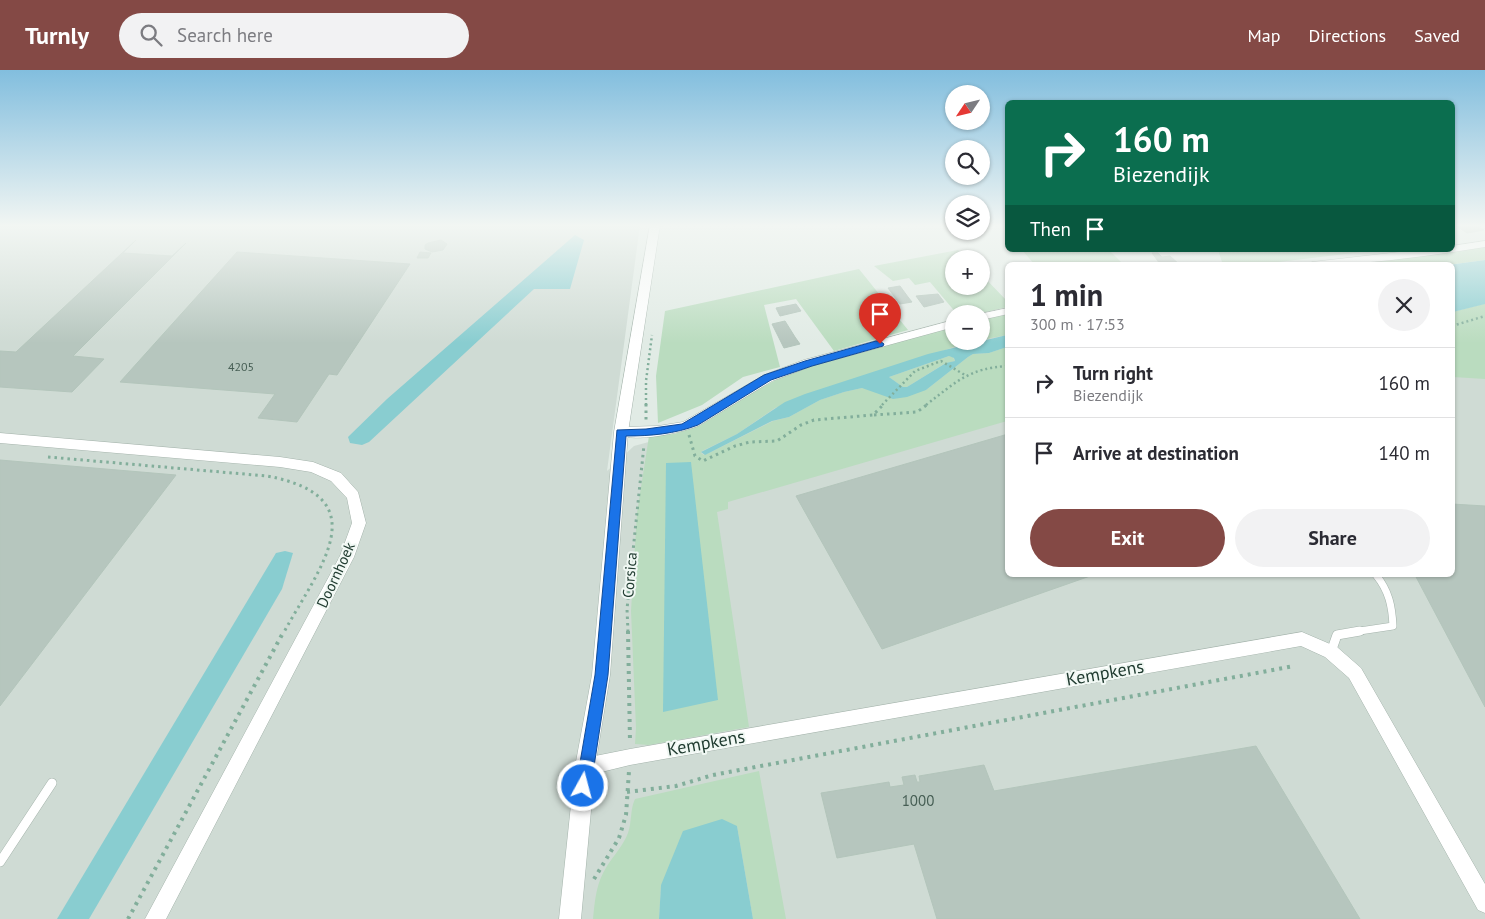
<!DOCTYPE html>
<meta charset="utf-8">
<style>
body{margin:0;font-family:"PT Sans",sans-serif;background:#f2f2f3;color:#2b2b33;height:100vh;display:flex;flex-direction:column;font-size:19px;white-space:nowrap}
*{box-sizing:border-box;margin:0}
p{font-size:16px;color:#7c7c81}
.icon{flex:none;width:28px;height:28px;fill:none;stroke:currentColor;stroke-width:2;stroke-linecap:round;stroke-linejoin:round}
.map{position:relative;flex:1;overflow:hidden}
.details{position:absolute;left:1005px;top:192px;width:450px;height:315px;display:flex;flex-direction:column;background:#fff;border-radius:8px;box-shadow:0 1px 4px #0004}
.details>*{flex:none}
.banner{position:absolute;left:1005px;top:30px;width:450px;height:152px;border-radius:8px;box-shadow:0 1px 4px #0004;background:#0b6e4f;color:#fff;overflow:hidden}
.needle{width:32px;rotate:235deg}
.fabs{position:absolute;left:945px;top:15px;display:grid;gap:10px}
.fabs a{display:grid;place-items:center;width:45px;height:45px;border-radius:50%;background:#fff;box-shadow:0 1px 4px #0004;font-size:25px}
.pin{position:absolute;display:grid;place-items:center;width:42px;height:42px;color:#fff;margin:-51px -21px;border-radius:50% 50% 50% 0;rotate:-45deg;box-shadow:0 0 5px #0007}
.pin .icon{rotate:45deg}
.me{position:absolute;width:55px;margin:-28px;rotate:7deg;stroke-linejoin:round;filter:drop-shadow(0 0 4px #0008)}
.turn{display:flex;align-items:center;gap:18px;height:105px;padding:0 25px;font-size:22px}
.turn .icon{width:65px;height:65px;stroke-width:2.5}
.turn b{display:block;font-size:35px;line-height:42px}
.then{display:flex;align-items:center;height:48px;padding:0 25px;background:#0003;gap:10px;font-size:19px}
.round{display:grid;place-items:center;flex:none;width:52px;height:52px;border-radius:26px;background:#f2f2f3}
.summary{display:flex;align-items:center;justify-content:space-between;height:85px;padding:0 25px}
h1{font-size:30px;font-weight:600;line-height:38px}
.cta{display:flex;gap:10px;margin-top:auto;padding:10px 25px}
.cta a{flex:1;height:58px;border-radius:30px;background:#844945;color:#fff;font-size:20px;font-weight:600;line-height:58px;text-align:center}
.cta a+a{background:#f2f2f3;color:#2b2b33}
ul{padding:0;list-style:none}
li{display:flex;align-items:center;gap:15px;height:70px;padding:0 25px;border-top:1px solid #e1e1e2}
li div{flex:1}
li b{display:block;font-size:19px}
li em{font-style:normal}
header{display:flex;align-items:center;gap:30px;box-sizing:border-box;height:70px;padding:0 25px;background:#844945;color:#fff}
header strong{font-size:24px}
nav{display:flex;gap:28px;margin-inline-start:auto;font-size:18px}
.search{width:350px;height:45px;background:#f2f2f3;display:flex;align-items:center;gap:12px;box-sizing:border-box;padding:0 18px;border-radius:28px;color:#7c7c81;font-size:19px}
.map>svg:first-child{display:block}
</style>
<header>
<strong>Turnly</strong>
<div class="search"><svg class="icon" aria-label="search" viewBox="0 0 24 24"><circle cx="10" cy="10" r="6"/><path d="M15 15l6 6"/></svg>Search here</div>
<nav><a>Map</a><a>Directions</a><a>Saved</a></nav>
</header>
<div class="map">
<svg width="1485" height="849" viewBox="0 0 1485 849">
<rect width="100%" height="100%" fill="#e1ebe5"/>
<path fill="#cfdbd4" d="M0,155H640L607,401L634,376L689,361L781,308L954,271H981V253L1007,247L1008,505H1452L1453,289L1485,290V849H0Z"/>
<g fill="#badcbf">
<path d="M1485,176V190L1448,195H1336Z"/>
<path d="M958,180L966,189H954V216H981V204L1007,231V237L978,244H957L930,212L915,215L909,208L893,211L874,196Z"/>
<path d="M1022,180H1109L1124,195H1035Z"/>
<path d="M1218,180H1379L1253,195H1223Z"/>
<path d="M859,199L908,260L834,281L796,229L764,235L780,297L743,307L702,335L658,353L656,306L665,241Z"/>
<path d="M1483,234H1485V309L1453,307L1452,242Z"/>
<path d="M1007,244V265L981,270V250Z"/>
<path d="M954,256V271H977L957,276L775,338L737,364L702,381L701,383L704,385L711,382L773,351L789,347L820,330L844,322L862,318L926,320L968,287L973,284L989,283L1007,277V351L728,432V439L717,442L749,657L649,675L635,674L636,658L631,541L637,443L649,366L674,364L701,355L736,331L787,304L878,276Z"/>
<path d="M949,286L953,287L955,291L944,294L907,317H903L889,307Z"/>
<path d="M759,701L786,849H753L737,756L661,815L659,849H593C595,830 596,813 607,796C614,785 623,776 628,763C632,752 630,739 635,729Z"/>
</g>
<g fill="#89cdd0" fill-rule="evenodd">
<path d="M575,165L584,170L570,219H534L369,372L362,375L350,373L348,367L387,329Z"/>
<path d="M1485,190V234L1453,242L1452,195H1448Z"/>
<path d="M1007,265V277L989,283L973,284L968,287L926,320L907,327L893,329L862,318L844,322L820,330L789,347L772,351L711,382L705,385L701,382L737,364L785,332L805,324L928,284ZM949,286L954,288L955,291L946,293L907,317H903L889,307Z"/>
<path d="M691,392L718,630L663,642L666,393Z"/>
<path d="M285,481L293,483L282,519L89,849H57L276,483Z"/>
<path d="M722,749L737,756L753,849H659L661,815L683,761Z"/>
</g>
<g fill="#b6c6be" stroke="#b3c5bb">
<path d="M1455,155H1475L1484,160L1467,163Z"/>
<path d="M136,170L123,183L172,186L186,173L73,286L104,289L72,322L0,317V281L16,282Z"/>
<path d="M441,170L447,174L443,180L432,182L425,179V175L428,173Z"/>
<path d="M237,182L410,194L337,305L329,304L297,352L258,348L275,324L120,312Z"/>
<path d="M420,182L431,183L428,188H417Z"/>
<path d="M1152,183H1158L1162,187L1170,186L1180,195L1160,194Z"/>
<path d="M900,216L908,227L912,232L900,234L888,218Z"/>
<path d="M938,224L944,232L924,237L916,226Z"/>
<path d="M796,234L801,241L780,246L776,238Z"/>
<path d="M785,251L795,267L800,274L784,278L772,254Z"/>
<path d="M1008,364V505H1093L882,579L796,426Z"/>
<path d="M0,390L176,405L0,636Z"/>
<path d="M1452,434L1485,436V637L1415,505H1452Z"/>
<path d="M1256,676L1360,849H937L914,774L837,788L821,723L889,712L890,717L904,715L902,707L915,705L917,712H920L919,706L984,695L994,721Z"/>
</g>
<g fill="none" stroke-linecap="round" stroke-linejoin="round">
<defs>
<path id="service-far1" d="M1353,562L1393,556C1392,536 1389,521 1376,505"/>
<g id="service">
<path d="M1331,582L1337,565L1360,561"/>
<path d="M0,792L52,713"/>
</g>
<g id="minor">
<path d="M1485,171V177C1427,186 1367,195 1307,195L1312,192L1417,180H1452V176Z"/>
<path d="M1008,238V244L981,250L980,244Z"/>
<path d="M954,250V257L812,296L772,311L698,356C676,364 639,372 616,365L615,362L616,359L621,357L658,356L683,352L764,305L804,290Z"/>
<path d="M0,363L280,387L313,392L341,403L358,422L366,453L354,487L166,849H145L340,486L352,453L347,428L331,411L311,402L280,397L0,373Z"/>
<path d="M1302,562L1337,577L1361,598L1485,814V843L1478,840L1349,608L1325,587L1301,576L630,695L585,706L579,703L576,697L579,691L585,688L630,679Z"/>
</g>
<path id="tertiary" d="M650,155H660L628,362L610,605L595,697L581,849H559L575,697L592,605L614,362Z"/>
</defs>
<use href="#service-far1" stroke="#a4b3ab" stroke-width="8"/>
<use href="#service" stroke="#a4b3ab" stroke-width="10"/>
<use href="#minor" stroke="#a4b3ab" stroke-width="1"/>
<use href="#tertiary" stroke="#a4b3ab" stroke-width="1"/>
<g stroke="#82ae9b" stroke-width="2.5" stroke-dasharray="2 3" stroke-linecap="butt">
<path d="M1452,256L1485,246"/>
<path d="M646,335V311L652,265"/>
<path d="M882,335L915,301L941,291L965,305"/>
<path d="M926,335C956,312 969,298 1008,296"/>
</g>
<g stroke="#82ae9b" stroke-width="3" stroke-dasharray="2.5 4" stroke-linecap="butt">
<path d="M646,334V351"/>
<path d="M874,345L917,342L928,334"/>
<path d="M689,365L695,386L703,391L735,376L750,372L777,371L801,355L814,350L873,345L884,334"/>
<path d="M48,387L267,406C380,427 319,498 284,562"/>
<path d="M628,562L627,539L644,375"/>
</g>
<g stroke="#82ae9b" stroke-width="4" stroke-dasharray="3 5" stroke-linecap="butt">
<path d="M628,561L630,672"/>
<path d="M627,722L676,716L713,705L1294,596"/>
<path d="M594,809L619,768L626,745L629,701"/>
<path d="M128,849L284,561"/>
</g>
<use href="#service-far1" stroke="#fff" stroke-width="7"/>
<use href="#service" stroke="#fff" stroke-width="9"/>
<use href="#minor" fill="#fff" fill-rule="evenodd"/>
<use href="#tertiary" fill="#fff" fill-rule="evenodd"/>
</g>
<linearGradient id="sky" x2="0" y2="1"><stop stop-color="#82bede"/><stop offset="0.57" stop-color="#f2f6f3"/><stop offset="1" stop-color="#f2f6f3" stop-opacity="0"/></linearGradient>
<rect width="1485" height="273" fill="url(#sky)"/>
<path fill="#1a73e8" stroke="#114b97" d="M876,271H880L884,274L883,276L812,296L771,310L698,355C675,364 650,366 626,366L608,605L591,716L589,722L583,724L578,722L576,716L595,605L617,360L646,359L682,354L764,305L805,291Z"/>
<g text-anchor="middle" stroke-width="4" stroke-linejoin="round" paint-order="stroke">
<g font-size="12" fill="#465e54">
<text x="241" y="301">4205</text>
</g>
<g font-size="15" fill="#213c31" stroke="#f1f8f4">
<text transform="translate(336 505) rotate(-65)" y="5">Doornhoek</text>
<text transform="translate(630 505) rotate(-85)" y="5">Corsica</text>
</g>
<g font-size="15" fill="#465e54">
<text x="918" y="736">1000</text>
</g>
<g font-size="18" fill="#213c31" stroke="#f1f8f4">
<text transform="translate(1105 603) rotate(-10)" y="6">Kempkens</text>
<text transform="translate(706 673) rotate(-10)" y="6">Kempkens</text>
</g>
</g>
</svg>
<div class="fabs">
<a><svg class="needle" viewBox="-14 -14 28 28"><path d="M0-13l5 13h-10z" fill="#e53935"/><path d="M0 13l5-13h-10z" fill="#7c7c81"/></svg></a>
<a><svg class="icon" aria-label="search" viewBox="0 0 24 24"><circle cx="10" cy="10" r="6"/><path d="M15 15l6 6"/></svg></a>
<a><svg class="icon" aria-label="layers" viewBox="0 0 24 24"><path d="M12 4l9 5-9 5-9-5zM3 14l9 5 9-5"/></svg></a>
<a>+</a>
<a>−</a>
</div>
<div class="pin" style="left:880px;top:274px;background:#d93025"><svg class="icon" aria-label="arrive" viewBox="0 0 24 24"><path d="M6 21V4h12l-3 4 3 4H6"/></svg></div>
<svg class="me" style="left:583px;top:716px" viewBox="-20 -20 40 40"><circle r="17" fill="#1a73e8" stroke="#fff" stroke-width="3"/><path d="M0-11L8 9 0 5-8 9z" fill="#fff"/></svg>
<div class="banner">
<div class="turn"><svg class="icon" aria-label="right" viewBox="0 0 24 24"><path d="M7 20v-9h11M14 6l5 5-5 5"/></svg><div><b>160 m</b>Biezendijk</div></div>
<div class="then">Then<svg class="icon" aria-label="arrive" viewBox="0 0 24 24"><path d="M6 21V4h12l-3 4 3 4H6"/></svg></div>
</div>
<section class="details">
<div class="summary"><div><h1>1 min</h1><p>300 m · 17:53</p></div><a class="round"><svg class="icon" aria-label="close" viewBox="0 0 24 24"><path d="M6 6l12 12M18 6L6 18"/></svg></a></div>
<ul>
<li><svg class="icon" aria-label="right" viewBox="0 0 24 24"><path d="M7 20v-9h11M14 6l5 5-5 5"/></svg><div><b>Turn right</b><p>Biezendijk</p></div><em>160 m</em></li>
<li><svg class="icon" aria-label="arrive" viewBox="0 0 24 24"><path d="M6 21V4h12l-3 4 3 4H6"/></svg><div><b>Arrive at destination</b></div><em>140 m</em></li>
</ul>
<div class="cta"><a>Exit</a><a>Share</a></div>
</section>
</div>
